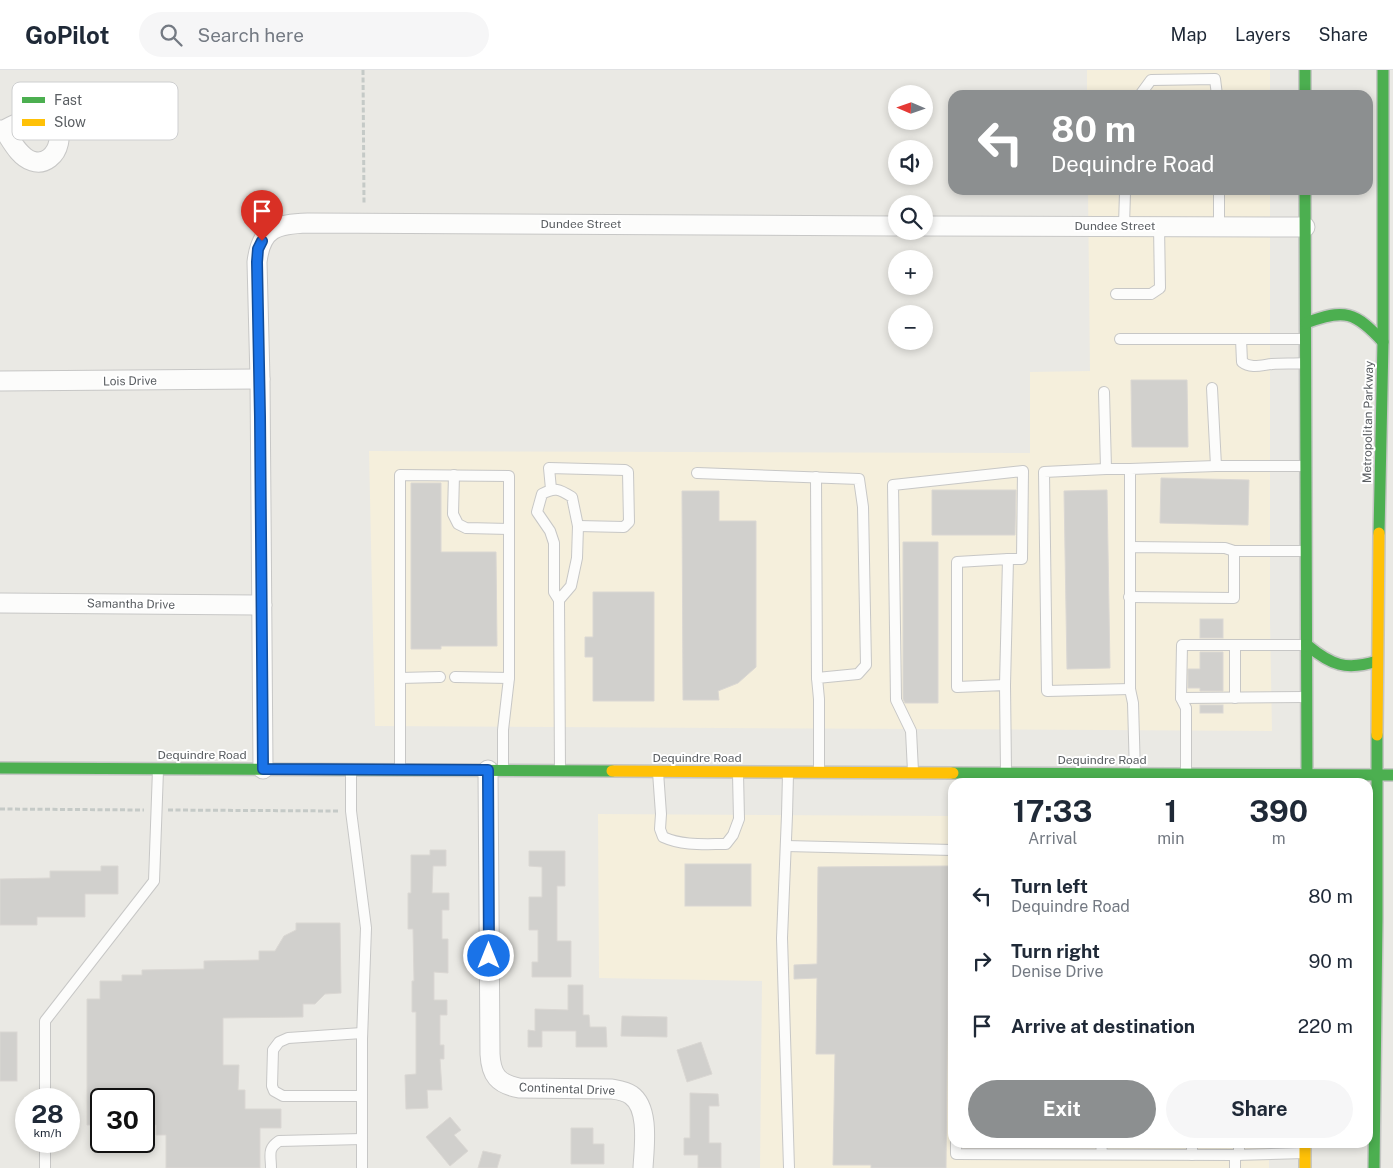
<!DOCTYPE html>
<meta charset="utf-8">
<style>
body{margin:0;font-family:"Public Sans",sans-serif;background:#f6f6f7;color:#1f2937;height:100vh;display:flex;flex-direction:column;font-size:19px;white-space:nowrap}
*{box-sizing:border-box;margin:0}
p{font-size:16px;color:#747a83}
.icon{flex:none;width:28px;height:28px;fill:none;stroke:currentColor;stroke-width:2;stroke-linecap:round;stroke-linejoin:round}
.map{position:relative;flex:1;overflow:hidden}
.sheet{position:absolute;left:948px;top:708px;width:425px;height:370px;display:flex;flex-direction:column;background:#fff;border-radius:15px;box-shadow:0 2px 8px #0003}
.sheet>*{flex:none}
.top-card{position:absolute;left:948px;top:20px;width:425px;height:105px;border-radius:15px;box-shadow:0 2px 8px #0003;background:#8c8f90;color:#fff;overflow:hidden}
.needle{width:32px;rotate:272deg}
.tools{position:absolute;left:888px;top:15px;display:grid;gap:10px}
.tools a{display:grid;place-items:center;width:45px;height:45px;border-radius:50%;background:#fff;box-shadow:0 2px 8px #0003;font-size:25px}
.speed{position:absolute;left:15px;top:1018px;display:flex;gap:10px;font-size:25px;font-weight:700;text-align:center}
.speed>*{display:grid;place-content:center;width:65px;height:65px;border-radius:50%;background:#fff;box-shadow:0 2px 8px #0003;line-height:1}
.speed small{font-size:12px;font-weight:400}
.speed .limit{border:2px solid #111;border-radius:8px;background:#fff;color:#111}
.pin{position:absolute;display:grid;place-items:center;width:42px;height:42px;color:#fff;margin:-51px -21px;border-radius:50% 50% 50% 0;rotate:-45deg;box-shadow:0 0 5px #0007}
.pin .icon{rotate:45deg}
.me{position:absolute;width:55px;margin:-28px;rotate:0deg;stroke-linejoin:round;filter:drop-shadow(0 0 4px #0008)}
.turn{display:flex;align-items:center;gap:18px;height:105px;padding:0 20px;font-size:22px}
.turn .icon{width:65px;height:65px;stroke-width:2.5}
.turn b{display:block;font-size:35px;line-height:42px}
.eta{display:flex;justify-content:space-evenly;align-items:center;height:85px;text-align:center}
.eta b{font-size:30px;font-weight:700;line-height:35px}
.primary-button{display:flex;gap:10px;margin-top:auto;padding:10px 20px}
.primary-button a{flex:1;height:58px;border-radius:30px;background:#8c8f90;color:#fff;font-size:20px;font-weight:700;line-height:58px;text-align:center}
.primary-button a+a{background:#f6f6f7;color:#1f2937}
ul{padding:0;list-style:none}
li{display:flex;align-items:center;gap:15px;height:65px;padding:0 20px}
li div{flex:1}
li b{display:block;font-size:19px}
li em{font-style:normal}
header{display:flex;align-items:center;gap:30px;box-sizing:border-box;height:70px;padding:0 25px;background:#fff;border-bottom:1px solid #e0e1e3}
header strong{font-size:24px}
nav{display:flex;gap:28px;margin-inline-start:auto;font-size:18px}
.search{width:350px;height:45px;background:#f6f6f7;display:flex;align-items:center;gap:12px;box-sizing:border-box;padding:0 18px;border-radius:28px;color:#747a83;font-size:19px}
.map>svg:first-child{display:block}
</style>
<header>
<strong>GoPilot</strong>
<div class="search"><svg class="icon" aria-label="search" viewBox="0 0 24 24"><circle cx="10" cy="10" r="6"/><path d="M15 15l6 6"/></svg>Search here</div>
<nav><a>Map</a><a>Layers</a><a>Share</a></nav>
</header>
<div class="map">
<svg width="1393" height="1098" viewBox="0 0 1393 1098">
<rect width="100%" height="100%" fill="#eae9e4"/>
<g fill="#f5efdc">
<rect x="1087" y="0" width="183" height="25"/>
<path d="M1088,120H1270V551L1272,661L375,656L369,381L1030,383V302L1090,301Z"/>
<path d="M598,744L952,746V1072L1269,1073V1098H760L762,911L599,908Z"/>
</g>
<g fill="#d1d0cd" stroke="#dad7d3">
<path d="M1131,310H1187L1188,377H1132Z"/>
<path d="M1161,408L1249,410L1248,455L1160,453Z"/>
<path d="M411,413H441V482H496L497,576H441V579H411Z"/>
<path d="M932,420H1016L1015,465H932Z"/>
<path d="M1107,420L1110,598L1067,599L1064,421Z"/>
<path d="M682,421H719V451H756V597L738,613L718,621L719,630H683Z"/>
<path d="M903,472H938V633H905L903,629Z"/>
<path d="M593,522H654V631H593V587H585V567H593Z"/>
<rect x="1200" y="549" width="23" height="19"/>
<path d="M1200,582H1223V621H1200V618H1188V599H1200Z"/>
<rect x="1200" y="635" width="23" height="8"/>
<path d="M430,780H446V796H433L432,823H449V840H442V869H448V903L434,902V930H447V945H440V975H444V989H440L442,1020H427L428,1038L406,1039L405,1005L416,1004V942H412V911H414L413,859H408V823H411V785H430Z"/>
<path d="M529,781H565V816H557V871H571V907H532V892H538V860H529V827H542V797L529,796Z"/>
<rect x="685" y="794" width="66" height="42"/>
<path d="M101,796H118V824H85V847H37V855H0V809L50,808V801H101Z"/>
<path d="M949,796L946,1098H871V1095H833L835,984H816L817,908L794,909V895L817,894L818,797Z"/>
<path d="M296,853H340L341,923L325,924L315,934H303V947L223,948V995H239L238,1020H245V1039H281V1058H260V1098H166V1065H156V1055H144V1029H101V1055H87V929H100V911H122V905H142V900L204,899V891L259,890V881H275L284,866L296,860Z"/>
<path d="M568,915H583V945H589L590,957H606L607,977H576V961H542V977H528V960L535,961V939L568,940Z"/>
<path d="M622,946L667,947V967L621,966Z"/>
<rect x="0" y="962" width="17" height="49"/>
<path d="M701,972L712,1004L687,1012L677,980Z"/>
<path d="M690,1023L718,1024L719,1036H709V1073H721V1098H698V1085H684V1068H690Z"/>
<path d="M450,1047L461,1060L454,1065L468,1081L450,1096L426,1067Z"/>
<path d="M571,1058H593V1074H604V1094H571Z"/>
<path d="M483,1081L501,1085L497,1098H478Z"/>
</g>
<g fill="none" stroke-linecap="round" stroke-linejoin="round">
<defs>
<g id="lane">
<path d="M1140,25L1151,10L1215,9L1217,25"/>
<path d="M1123,120L1125,122L1124,156"/>
<path d="M1219,120V157"/>
<path d="M1116,224H1151L1160,218L1159,156"/>
<path d="M1120,269H1305"/>
<path d="M1241,269L1242,292C1251,299 1262,295 1272,294C1283,293 1294,294 1305,293"/>
<path d="M1212,318L1216,396"/>
<path d="M1104,322L1106,399"/>
<path d="M1130,399H1106L1044,402L1047,621L1130,619"/>
<path d="M697,403L859,409L863,437L866,595L858,604L817,608L819,629V701"/>
<path d="M454,405L453,444L458,454L466,458L509,459"/>
<path d="M816,407L817,608"/>
<path d="M551,419L549,398L625,400L628,402L629,452L624,457L578,456"/>
<path d="M1130,477V399L1216,396H1306"/>
<path d="M1129,527L1234,528V481"/>
<path d="M559,530L571,516L577,488L578,456L572,427C559,419 555,417 542,424L537,442L550,461L554,473V522L559,530L560,700"/>
<path d="M1235,575V628"/>
<path d="M455,607L509,608"/>
<path d="M400,608L440,607"/>
<path d="M1005,615L957,617V492L1008,489L1005,615L1006,702"/>
<path d="M1181,628L1306,627"/>
<path d="M400,699V405L509,406V608L503,660V700"/>
<path d="M351,701V741L366,858L362,969V1098"/>
<path d="M913,701L911,661L896,630L893,415L1023,401L1022,489H1008"/>
<path d="M658,702L661,744L660,759L663,767C683,776 704,774 726,774L733,765L739,749L738,704"/>
<path d="M1135,703L1133,633L1130,619V477L1225,478L1234,481H1306"/>
<path d="M1186,703V638L1181,628L1182,575H1306"/>
<path d="M788,704L787,745L782,868L789,1098"/>
<path d="M786,776L952,780"/>
<path d="M362,1026H283L274,1021L272,1016L273,980L279,972L288,968L362,963"/>
<path d="M45,1029V951L154,811L158,700"/>
<path d="M956,1072V1084L1235,1085L1304,1083"/>
<path d="M1101,1072L1102,1084"/>
<path d="M1192,1085V1072"/>
<path d="M1239,1085V1072"/>
<path d="M45,1098V1071"/>
<path d="M271,1098C271,1085 267,1079 279,1071L362,1069"/>
<path d="M1235,1098V1085"/>
</g>
<g id="street">
<path d="M0,60H4C14,55 25,49 37,49C74,48 59,100 32,91C19,87 11,70 4,60"/>
<path d="M924,156L1305,157"/>
<path d="M0,311L260,309"/>
<path d="M0,533L262,535"/>
<path d="M263,699L260,309L257,192C261,158 276,154 308,153L896,156"/>
<path d="M488,700L490,984C491,1005 498,1014 519,1018L612,1019C618,1020 626,1021 631,1025C650,1038 644,1078 643,1098"/>
</g>
<g id="fast">
<path d="M1305,0V25"/>
<path d="M1305,120L1307,712"/>
<path d="M1306,253C1344,238 1356,242 1383,272"/>
<path d="M1379,463L1383,272V0"/>
<path d="M1307,575C1331,595 1346,601 1377,591"/>
<path d="M0,698L612,701"/>
<path d="M953,703L1393,705"/>
<path d="M1374,1098L1377,849V665"/>
</g>
<g id="slow">
<path d="M1377,665L1379,463"/>
<path d="M612,701L953,703"/>
<path d="M1305,1072V1098"/>
</g>
</defs>
<use href="#lane" stroke="#c7c7c6" stroke-width="12"/>
<use href="#street" stroke="#c7c7c6" stroke-width="21"/>
<use href="#fast" stroke="#c5c6c4" stroke-width="14"/>
<use href="#slow" stroke="#c5c6c4" stroke-width="14"/>
<g stroke="#c5cac7" stroke-width="3" stroke-dasharray="5 2.5" stroke-linecap="butt">
<path d="M363,0L364,133"/>
<path d="M0,739L144,740"/>
<path d="M168,740L339,741"/>
</g>
<use href="#lane" stroke="#fcfcfb" stroke-width="10"/>
<use href="#street" stroke="#fcfcfb" stroke-width="19"/>
<use href="#fast" stroke="#4caf50" stroke-width="11"/>
<use href="#slow" stroke="#ffc107" stroke-width="11"/>
</g>
<g fill="none" stroke-linecap="round" stroke-linejoin="round">
<defs>
<path id="route" d="M262,171L258,179L257,192L260,347L263,699L488,700L489,886"/>
</defs>
<use href="#route" stroke="#114b97" stroke-width="12"/>
<use href="#route" stroke="#1a73e8" stroke-width="9"/>
</g>
<g text-anchor="middle" stroke-width="4" stroke-linejoin="round" paint-order="stroke">
<g font-size="12" fill="#5a5e62" stroke="#fff">
<text x="581" y="158">Dundee Street</text>
<text x="1115" y="160">Dundee Street</text>
<text transform="translate(130 311) rotate(-1)" y="4">Lois Drive</text>
<text transform="translate(1368 352) rotate(-89)" y="4">Metropolitan Parkway</text>
<text transform="translate(131 534) rotate(1)" y="4">Samantha Drive</text>
<text x="202" y="689">Dequindre Road</text>
<text x="697" y="692">Dequindre Road</text>
<text x="1102" y="694">Dequindre Road</text>
<text transform="translate(567 1019) rotate(2)" y="4">Continental Drive</text>
</g>
</g>
<rect x="12" y="12" width="166" height="58" rx="8" fill="#fff" stroke="#cecfd0" stroke-width="1"/>
<rect x="22" y="27" width="23" height="6" fill="#4caf50"/>
<rect x="22" y="49" width="23" height="7" fill="#ffc107"/>
<g font-size="14" fill="#5a5e62">
<text x="54" y="35">Fast</text>
<text x="54" y="57">Slow</text>
</g>
</svg>
<div class="tools">
<a><svg class="needle" viewBox="-14 -14 28 28"><path d="M0-13l5 13h-10z" fill="#e53935"/><path d="M0 13l5-13h-10z" fill="#747a83"/></svg></a>
<a><svg class="icon" aria-label="sound" viewBox="0 0 24 24"><path d="M4 9h4l5-4v14l-5-4H4zM17 9q2 3 0 6"/></svg></a>
<a><svg class="icon" aria-label="search" viewBox="0 0 24 24"><circle cx="10" cy="10" r="6"/><path d="M15 15l6 6"/></svg></a>
<a>+</a>
<a>−</a>
</div>
<div class="speed"><div>28<small>km/h</small></div><div class="limit">30</div></div>
<div class="pin" style="left:262px;top:171px;background:#d93025"><svg class="icon" aria-label="arrive" viewBox="0 0 24 24"><path d="M6 21V4h12l-3 4 3 4H6"/></svg></div>
<svg class="me" style="left:489px;top:886px" viewBox="-20 -20 40 40"><circle r="17" fill="#1a73e8" stroke="#fff" stroke-width="3"/><path d="M0-11L8 9 0 5-8 9z" fill="#fff"/></svg>
<div class="top-card">
<div class="turn"><svg class="icon" aria-label="left" viewBox="0 0 24 24"><path d="M17 20v-9H6M10 6l-5 5 5 5"/></svg><div><b>80 m</b>Dequindre Road</div></div>
</div>
<section class="sheet">
<div class="eta">
<div><b>17:33</b><p>Arrival</p></div>
<div><b>1</b><p>min</p></div>
<div><b>390</b><p>m</p></div>
</div>
<ul>
<li><svg class="icon" aria-label="left" viewBox="0 0 24 24"><path d="M17 20v-9H6M10 6l-5 5 5 5"/></svg><div><b>Turn left</b><p>Dequindre Road</p></div><em>80 m</em></li>
<li><svg class="icon" aria-label="right" viewBox="0 0 24 24"><path d="M7 20v-9h11M14 6l5 5-5 5"/></svg><div><b>Turn right</b><p>Denise Drive</p></div><em>90 m</em></li>
<li><svg class="icon" aria-label="arrive" viewBox="0 0 24 24"><path d="M6 21V4h12l-3 4 3 4H6"/></svg><div><b>Arrive at destination</b></div><em>220 m</em></li>
</ul>
<div class="primary-button"><a>Exit</a><a>Share</a></div>
</section>
</div>
